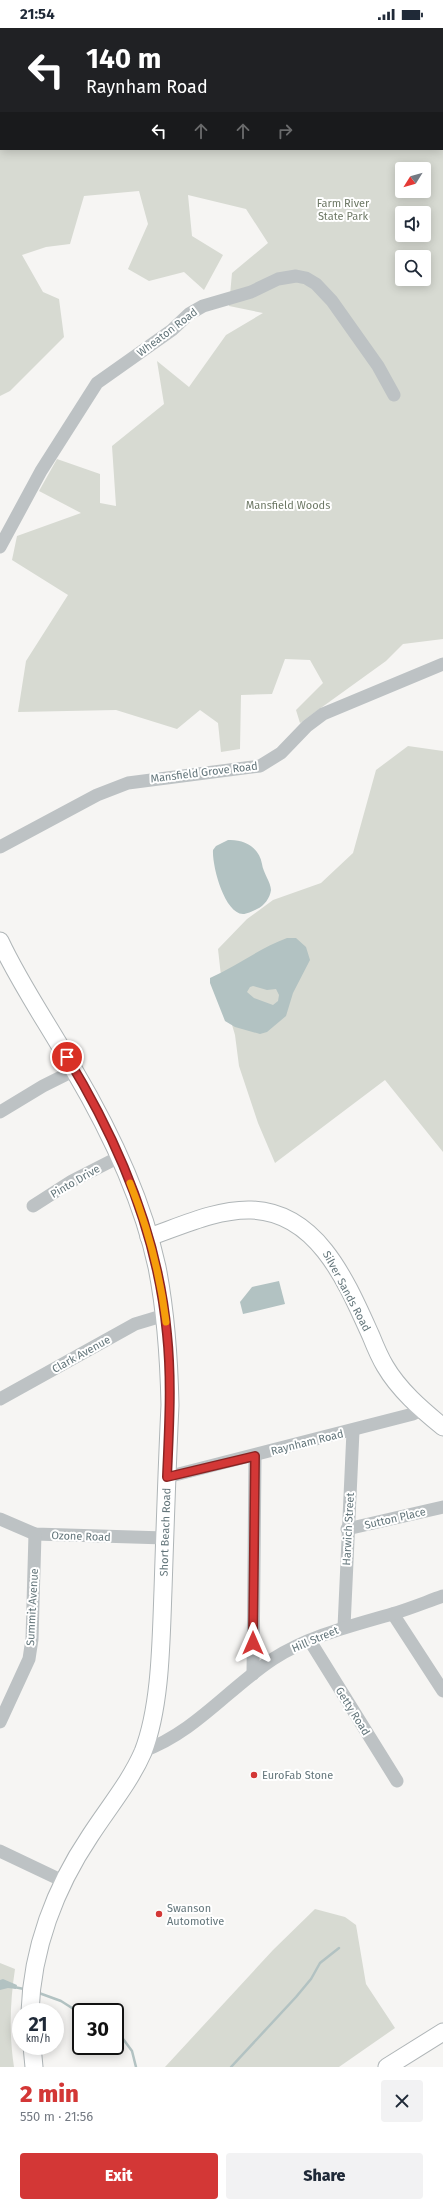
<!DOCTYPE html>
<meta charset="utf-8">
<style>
body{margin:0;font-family:"Fira Sans",sans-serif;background:#f2f2f3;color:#1f2937;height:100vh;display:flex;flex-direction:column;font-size:15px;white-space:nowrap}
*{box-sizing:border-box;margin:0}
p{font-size:13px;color:#747a83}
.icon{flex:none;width:22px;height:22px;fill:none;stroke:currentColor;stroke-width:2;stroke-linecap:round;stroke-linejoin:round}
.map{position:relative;height:2039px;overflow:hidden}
.side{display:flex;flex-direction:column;background:#fff;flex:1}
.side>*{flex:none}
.top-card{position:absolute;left:0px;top:0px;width:443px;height:122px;box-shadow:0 2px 10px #0003;background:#202124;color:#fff;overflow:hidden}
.needle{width:26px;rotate:233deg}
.controls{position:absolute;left:395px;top:134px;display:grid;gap:8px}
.controls a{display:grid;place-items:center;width:36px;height:36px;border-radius:4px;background:#fff;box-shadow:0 2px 10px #0003;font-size:20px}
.speed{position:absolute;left:12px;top:1975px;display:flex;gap:8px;font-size:20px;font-weight:700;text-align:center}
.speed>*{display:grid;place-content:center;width:52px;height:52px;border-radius:50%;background:#fff;box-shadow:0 2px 10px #0003;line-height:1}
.speed small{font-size:10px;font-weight:400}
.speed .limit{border:2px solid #111;border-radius:6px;background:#fff;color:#111}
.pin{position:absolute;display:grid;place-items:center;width:34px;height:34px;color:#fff;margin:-17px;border:2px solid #fff;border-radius:50%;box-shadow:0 1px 4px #0007}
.me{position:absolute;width:44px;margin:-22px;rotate:0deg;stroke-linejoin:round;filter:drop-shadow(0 0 3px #0008)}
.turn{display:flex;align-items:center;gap:14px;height:84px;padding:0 20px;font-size:18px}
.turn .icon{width:52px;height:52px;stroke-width:2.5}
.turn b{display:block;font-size:28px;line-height:34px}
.lanes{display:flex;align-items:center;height:38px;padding:0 20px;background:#0003;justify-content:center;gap:20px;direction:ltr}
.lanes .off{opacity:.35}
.round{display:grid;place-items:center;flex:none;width:42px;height:42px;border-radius:4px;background:#f2f2f3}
.summary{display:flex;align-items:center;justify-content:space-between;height:68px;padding:0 20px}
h1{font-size:24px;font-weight:800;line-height:30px;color:#d33736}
.button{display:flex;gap:8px;margin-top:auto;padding:8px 20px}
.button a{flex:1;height:46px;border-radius:4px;background:#d33736;color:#fff;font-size:16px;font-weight:800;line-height:46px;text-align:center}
.button a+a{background:#f2f2f3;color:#1f2937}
.status{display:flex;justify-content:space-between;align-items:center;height:28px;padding:0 20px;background:#fff;direction:ltr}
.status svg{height:11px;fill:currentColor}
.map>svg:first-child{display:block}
</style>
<div class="status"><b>21:54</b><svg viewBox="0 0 49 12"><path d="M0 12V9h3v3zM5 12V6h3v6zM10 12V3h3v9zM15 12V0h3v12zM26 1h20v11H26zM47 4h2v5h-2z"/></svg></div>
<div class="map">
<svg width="443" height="2039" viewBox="0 0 443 2039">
<rect width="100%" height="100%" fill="#f6f5f3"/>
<g fill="#d7dad2" fill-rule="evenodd">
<path d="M0,0H443V611L403,616L386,633L300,695L296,682L323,655L310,632L285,631L272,666L241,667L240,721L221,724L218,695L200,682L177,701L116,682L18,684L26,633L68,567L12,532L17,508L81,485L39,463L57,431L100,446V475L116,478L112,418L164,376L157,333L189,359L226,307L263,285L229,278L232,245L268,215L246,181L188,167L192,208L223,227L204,262L184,244L149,253L128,241L148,196L139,163L84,168L70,216L46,219L22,227L43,264L59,271L64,309L10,363L0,368ZM1,1H442V121H1ZM402,141H424V163H402ZM402,185H424V207H402ZM402,229H424V251H402Z"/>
<path d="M408,718L443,723V1124L385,1052L275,1135L258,1095L239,1038L235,1007L223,966L218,921L247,891L273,872L321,855L353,825L376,742Z"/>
<path d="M315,1881L345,1889L356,1897L366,1956L395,2000L339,2039H165L273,1922Z"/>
<path d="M0,1935L15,1941C10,1974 9,2006 14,2039H0Z"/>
</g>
<g fill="#b2c2c2" fill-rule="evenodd">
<path d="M228,812C244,811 259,819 262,836C263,844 271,855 271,862C270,870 264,878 257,881C253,883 247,886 243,886C224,885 212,837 213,822L216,818Z"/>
<path d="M287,910H296L306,919L310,932L293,965L286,988L267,1004L260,1006L235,999L225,993L210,955V950C237,938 260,920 287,910ZM253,958L267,962L276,961L279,967L278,973L273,977L254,970L247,964L250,959Z"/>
<path d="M279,1253L285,1276L243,1286L240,1274L252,1259Z"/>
<path d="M3,1951L17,1957L16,1961L8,1960L0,1962V1952Z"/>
</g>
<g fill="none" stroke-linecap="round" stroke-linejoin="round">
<g stroke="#b2c2c2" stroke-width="2.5">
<path d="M301,1L305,0"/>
<path d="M381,1V0"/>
<path d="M442,31H443"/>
<path d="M14,1959L24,1961"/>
<path d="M39,1965L61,1973L72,1980L79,1979L94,1984"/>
<path d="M115,2000L132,2023L136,2039"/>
<path d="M231,2039L296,1969L311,1951L320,1935L339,1920"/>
</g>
<defs>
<g id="major">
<path d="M0,913C21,958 50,999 74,1042C110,1103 142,1170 157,1239C166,1285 169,1331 170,1377C167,1439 165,1501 163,1562C161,1612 161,1678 143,1724C130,1754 108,1780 90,1808C55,1860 32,1921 30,1984"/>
<path d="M149,1209C181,1198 217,1181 251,1182C318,1184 347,1255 371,1308C375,1318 379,1328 385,1338C399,1362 421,1381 443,1399"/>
<path d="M32,2018L34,2039"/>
<path d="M387,2039L443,2004"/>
</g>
</defs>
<use href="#major" stroke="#afb5b7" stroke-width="19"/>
<g stroke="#bdc2c4" stroke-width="13">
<path d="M0,519L41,443L97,355L172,302L189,286L203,278L251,264L278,251L296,248L306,250L316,256L332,273L378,338L394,367"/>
<path d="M0,819L97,767L128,755L260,738L281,725L307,698L323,686L443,636"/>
<path d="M0,1084L43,1058L75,1042"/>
<path d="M33,1178L72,1153L119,1129"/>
<path d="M0,1371L135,1296L165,1287"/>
<path d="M167,1449L413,1386L421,1382"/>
<path d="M0,1491L35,1506L165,1510"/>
<path d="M347,1501L443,1479"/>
<path d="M393,1586L443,1663"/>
<path d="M344,1599L353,1403"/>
<path d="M310,1613L397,1753"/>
<path d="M253,1646L255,1428"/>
<path d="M0,1694L29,1631L32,1611L35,1506"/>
<path d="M143,1723C194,1705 229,1660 273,1631C309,1608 351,1598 392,1586C409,1581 426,1574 443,1568"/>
<path d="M0,1823L63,1853"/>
</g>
<use href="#major" stroke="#fff" stroke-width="17"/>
</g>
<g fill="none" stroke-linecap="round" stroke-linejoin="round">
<defs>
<path id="route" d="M67,1029C119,1114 158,1207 167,1306C172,1354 169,1401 167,1449L255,1428L253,1615"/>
</defs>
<use href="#route" stroke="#892423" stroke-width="10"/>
<use href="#route" stroke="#d33736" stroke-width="7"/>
<path stroke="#f59e0b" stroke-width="7" d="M130,1155C148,1200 160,1246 166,1294"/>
</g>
<g fill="#d33736" stroke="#fff" stroke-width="1.5">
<circle cx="254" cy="1747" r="4"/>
<circle cx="159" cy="1886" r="4"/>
</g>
<g text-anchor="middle" stroke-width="4" stroke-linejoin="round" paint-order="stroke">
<g font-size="11" fill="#6e7966" stroke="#fff">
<text x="343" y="179">Farm River<tspan x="343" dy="13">State Park</tspan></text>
<text x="288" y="481">Mansfield Woods</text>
</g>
<g font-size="11" fill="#64767b" stroke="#fff">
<text transform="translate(167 304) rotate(-37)" y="4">Wheaton Road</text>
<text transform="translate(204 744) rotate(-7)" y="4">Mansfield Grove Road</text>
<text transform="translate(75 1153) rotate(-30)" y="4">Pinto Drive</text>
<text transform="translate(347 1263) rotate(62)" y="4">Silver Sands Road</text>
<text transform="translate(81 1326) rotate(-29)" y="4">Clark Avenue</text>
<text transform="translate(307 1414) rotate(-14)" y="4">Raynham Road</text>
<text transform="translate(395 1490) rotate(-13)" y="4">Sutton Place</text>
<text transform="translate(348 1501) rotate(-87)" y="4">Harwich Street</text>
<text transform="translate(165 1504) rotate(-88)" y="4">Short Beach Road</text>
<text transform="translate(81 1508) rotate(2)" y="4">Ozone Road</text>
<text transform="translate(32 1579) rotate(-87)" y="4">Summit Avenue</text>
<text transform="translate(315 1611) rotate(-23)" y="4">Hill Street</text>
<text transform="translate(353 1683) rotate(58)" y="4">Getty Road</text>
</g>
<g font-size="11" fill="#64767b" stroke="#fff" text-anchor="start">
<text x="262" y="1751">EuroFab Stone</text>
<text x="167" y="1884">Swanson<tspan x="167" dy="13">Automotive</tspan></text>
</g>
</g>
</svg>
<div class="controls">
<a><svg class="needle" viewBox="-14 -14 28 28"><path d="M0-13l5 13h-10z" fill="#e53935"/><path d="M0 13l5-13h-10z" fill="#747a83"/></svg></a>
<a><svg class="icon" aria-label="sound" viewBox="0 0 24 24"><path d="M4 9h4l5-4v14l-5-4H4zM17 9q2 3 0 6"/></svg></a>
<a><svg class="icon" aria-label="search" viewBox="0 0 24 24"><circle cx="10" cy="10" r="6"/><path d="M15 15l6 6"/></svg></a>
</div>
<div class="speed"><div>21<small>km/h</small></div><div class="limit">30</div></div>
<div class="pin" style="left:67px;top:1029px;background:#d93025"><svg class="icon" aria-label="arrive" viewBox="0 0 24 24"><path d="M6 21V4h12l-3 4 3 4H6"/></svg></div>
<svg class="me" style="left:253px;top:1615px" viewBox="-20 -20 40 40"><path d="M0-17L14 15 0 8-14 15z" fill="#d33736" stroke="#fff" stroke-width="4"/></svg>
<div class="top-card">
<div class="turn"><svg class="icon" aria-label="left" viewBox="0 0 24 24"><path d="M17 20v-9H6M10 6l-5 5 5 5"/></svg><div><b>140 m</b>Raynham Road</div></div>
<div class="lanes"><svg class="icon" aria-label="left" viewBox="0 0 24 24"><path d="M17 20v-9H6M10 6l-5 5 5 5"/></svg><svg class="icon off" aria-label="ahead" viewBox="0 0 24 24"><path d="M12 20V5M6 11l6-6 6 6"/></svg><svg class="icon off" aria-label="ahead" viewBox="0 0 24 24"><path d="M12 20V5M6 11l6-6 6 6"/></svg><svg class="icon off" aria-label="right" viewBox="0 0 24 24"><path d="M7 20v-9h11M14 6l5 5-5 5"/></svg></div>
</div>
</div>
<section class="side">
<div class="summary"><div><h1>2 min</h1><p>550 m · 21:56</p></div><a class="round"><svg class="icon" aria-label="close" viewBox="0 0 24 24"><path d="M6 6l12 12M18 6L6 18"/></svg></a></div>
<div class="button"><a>Exit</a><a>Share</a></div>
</section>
